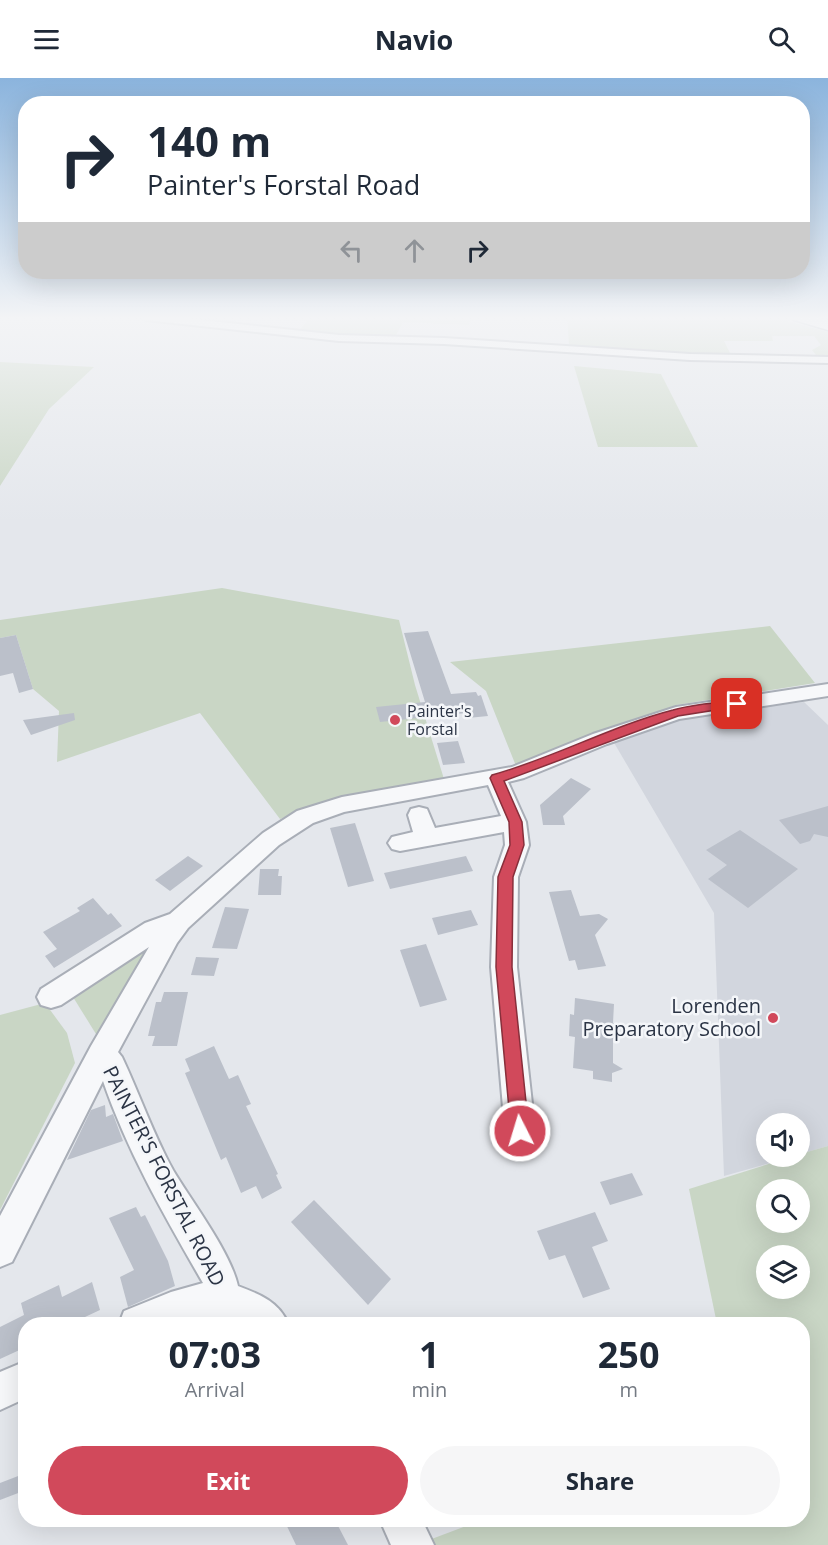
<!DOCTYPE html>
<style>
body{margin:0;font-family:"Open Sans",sans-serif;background:#f6f6f7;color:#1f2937;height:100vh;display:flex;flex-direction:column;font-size:22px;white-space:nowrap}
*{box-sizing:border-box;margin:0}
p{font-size:20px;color:#747a83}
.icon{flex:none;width:33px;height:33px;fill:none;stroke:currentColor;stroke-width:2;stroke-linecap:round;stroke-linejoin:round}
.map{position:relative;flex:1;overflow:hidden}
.sheet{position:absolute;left:18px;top:1239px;width:792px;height:210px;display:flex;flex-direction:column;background:#fff;border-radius:24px;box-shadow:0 6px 24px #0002}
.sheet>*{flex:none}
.top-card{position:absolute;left:18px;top:18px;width:792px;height:183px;border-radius:24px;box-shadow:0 6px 24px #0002;background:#fff;color:#1f2937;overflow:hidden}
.controls{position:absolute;left:756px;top:1035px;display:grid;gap:12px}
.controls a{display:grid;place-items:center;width:54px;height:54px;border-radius:50%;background:#fff;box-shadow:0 6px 24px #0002;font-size:30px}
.pin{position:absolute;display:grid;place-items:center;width:51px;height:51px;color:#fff;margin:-26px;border-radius:12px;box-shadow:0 3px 9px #0006}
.me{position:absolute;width:66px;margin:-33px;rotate:355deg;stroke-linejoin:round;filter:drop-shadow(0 0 4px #0008)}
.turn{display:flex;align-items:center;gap:21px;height:126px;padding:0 30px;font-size:27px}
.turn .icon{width:78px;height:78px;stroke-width:2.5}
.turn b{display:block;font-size:42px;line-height:51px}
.lanes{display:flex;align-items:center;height:57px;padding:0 30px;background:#0003;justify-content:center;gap:30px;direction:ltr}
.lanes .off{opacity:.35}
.eta{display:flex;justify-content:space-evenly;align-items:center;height:102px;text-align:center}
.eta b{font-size:36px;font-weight:700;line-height:42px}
.action{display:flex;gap:12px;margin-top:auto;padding:12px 30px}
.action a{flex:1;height:69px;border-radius:36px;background:#d1495b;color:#fff;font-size:24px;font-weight:700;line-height:69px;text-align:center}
.action a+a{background:#f6f6f7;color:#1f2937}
header{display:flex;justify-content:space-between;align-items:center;height:78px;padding:0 30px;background:#fff;font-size:27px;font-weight:700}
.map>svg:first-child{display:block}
</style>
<header><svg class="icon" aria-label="menu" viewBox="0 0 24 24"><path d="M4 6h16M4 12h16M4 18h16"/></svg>Navio<svg class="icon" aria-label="search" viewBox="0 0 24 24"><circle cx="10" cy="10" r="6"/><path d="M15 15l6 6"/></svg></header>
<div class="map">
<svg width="828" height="1467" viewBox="0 0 828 1467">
<rect width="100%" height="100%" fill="#e4e7ec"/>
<path fill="#d2d6de" d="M804,624L828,647V1068L800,1076V1046H766V1078L791,1079L724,1098L714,835L613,663L692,637Z"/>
<g fill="#c9d6c5" fill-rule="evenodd">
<path d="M309,239H471L469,247L403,244L395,259L298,255Z"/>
<path d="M567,239H772L828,254V280L816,277L812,272L821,267L814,258H772L773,263H724L732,279L573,268L569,266Z"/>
<path d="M0,284L94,289L49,331L0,408Z"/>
<path d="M574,288L661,296L698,369H598Z"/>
<path d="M222,510L399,542L415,607L444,701L322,724L280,741L200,635L57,684L59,633L33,611L16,557L0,560V542Z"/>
<path d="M770,548L815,605L676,627L516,688L486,613L450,584Z"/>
<path d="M155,861L98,958L96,956L73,919Z"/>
<path d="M45,925L67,955L75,985L0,1132V937Z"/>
<path d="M828,1068V1467H432L429,1462L482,1442H802V1246H717L689,1111L791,1079L800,1078V1076ZM766,1112H800V1144H766ZM766,1178H800V1210H766Z"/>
</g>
<g fill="#bbc0ca">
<path d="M428,553L451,616L476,614L478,618L481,617L488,638L468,640L466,635L380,644L376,629L425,624L404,555Z"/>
<path d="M16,557L33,611L19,615L13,595L0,598V560Z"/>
<path d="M74,635L75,642L31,657L23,642Z"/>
<path d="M458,663L465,685L443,687L437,665Z"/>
<path d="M571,700L591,711L563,738L565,747H543L540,727Z"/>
<path d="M828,728V759L814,756L810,763L800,766L779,742Z"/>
<path d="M355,745L374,803L348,809L330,750Z"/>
<path d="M740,752L798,791L748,830L708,801L727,787L706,772Z"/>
<path d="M188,778L203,788L170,813L155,802Z"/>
<path d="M466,778L473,793L390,811L384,795Z"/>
<path d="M260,791H279L278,798H282L281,817H258Z"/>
<path d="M571,812L580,838L599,836L608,841L595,857L606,888L578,892L575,882L569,883L549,814Z"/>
<path d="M93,820L108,837L111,835L122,848L54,890L45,878L57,871L43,854L80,833L77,830Z"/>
<path d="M225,829L249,831L237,871L212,870Z"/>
<path d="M471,832L478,847L438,857L432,840Z"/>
<path d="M426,866L447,922L420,929L400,872Z"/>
<path d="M196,879L219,880L214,898L191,897Z"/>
<path d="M164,914H188L177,968H152L155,958H148L156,924H161Z"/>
<path d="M575,920L614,926L613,945L620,946L619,962L613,961V985L623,991L612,995V1004L593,1001V993L573,990L575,959L569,958L570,936L574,937Z"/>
<path d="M214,968L229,1001L238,997L251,1026L246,1028L278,1096L276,1097L282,1110L262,1121L256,1108L241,1115L226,1079L221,1082L185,995L190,993L185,981Z"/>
<path d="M105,1027L106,1039L113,1036L123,1063L67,1082L91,1032Z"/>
<path d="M632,1095L643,1117L610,1127L600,1104Z"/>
<path d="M314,1122L391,1201L368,1227L291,1144Z"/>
<path d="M136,1129L141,1139L145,1137L168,1183L175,1208L128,1229L120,1199L134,1192L109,1140Z"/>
<path d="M595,1134L608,1163L592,1169L610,1211L583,1220L565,1177L549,1182L537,1153Z"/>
<path d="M92,1204L100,1232L70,1246L26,1245V1269L0,1281V1249L24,1237L21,1225L59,1207L62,1219Z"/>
<path d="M26,1395V1412L0,1422V1405Z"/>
<path d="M284,1442H335L348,1467H296Z"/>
</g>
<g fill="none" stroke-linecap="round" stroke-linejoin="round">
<defs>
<g id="minor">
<path d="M141,239H175L339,257L444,260L690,276L828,279V285L690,282L444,266L339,263L146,242Z"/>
<path d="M828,606V618L679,641L607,666L524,700L508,704L526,744L529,767L518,799L517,889L535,1053L531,1063L520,1067L509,1063L505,1053L491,889L494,799L505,767L504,754L400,773L392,771L388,765L392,759L413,754L408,737L411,731L419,729L427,731L435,750L501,738L488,707L344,734L313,745L279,767L188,850L177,865L118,974L122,979C140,1017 153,1056 173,1092C192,1124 230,1173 238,1208C259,1216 280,1224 288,1246H243L222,1239L205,1240L178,1246H119L124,1233L171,1214L203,1205C165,1139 128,1075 103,1003L12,1184L0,1189V1138L91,968L149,869L61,927L51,930L41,927L37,919L41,911L145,845L170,836L263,755L297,733L342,719L512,689L593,656L676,629Z"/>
<path d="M26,1283V1320L0,1332V1294Z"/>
<path d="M380,1442H422L434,1467H391Z"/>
</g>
<path id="highway" d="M792,239H816L828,242V252L794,242Z"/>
</defs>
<use href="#minor" stroke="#a9aeb7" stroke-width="4"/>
<use href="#highway" stroke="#8b94a3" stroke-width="3"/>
<use href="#minor" fill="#f7f8fa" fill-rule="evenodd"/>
<use href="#highway" fill="#fff" fill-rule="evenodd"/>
</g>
<linearGradient id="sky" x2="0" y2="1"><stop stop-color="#8bb4dd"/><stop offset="0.54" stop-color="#f3f4f6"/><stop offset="1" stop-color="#f3f4f6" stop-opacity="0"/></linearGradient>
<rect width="828" height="445" fill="url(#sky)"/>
<path fill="#d1495b" stroke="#882f3b" stroke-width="1.5" d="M737,622L741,623V628L678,638L504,703L522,744L524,767L513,799L512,889L529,1053L527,1059L520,1061L514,1059L511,1053L496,889L498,799L510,767L509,744L490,700L492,697C554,680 611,648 673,632C694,626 716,625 737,622Z"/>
<g fill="#d1495b" stroke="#f4f6f9" stroke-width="2">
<circle cx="395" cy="642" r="6"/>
<circle cx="773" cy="940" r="6"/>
</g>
<g text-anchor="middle" stroke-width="5" stroke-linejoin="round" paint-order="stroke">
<g font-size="16" fill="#2b3445" stroke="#f4f6f9" text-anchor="start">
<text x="407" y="639">Painter's<tspan x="407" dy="18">Forstal</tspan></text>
</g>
<g font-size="20" fill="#2b3445" stroke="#f4f6f9" text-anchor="end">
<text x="761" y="935">Lorenden<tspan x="761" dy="23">Preparatory School</tspan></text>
</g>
<g font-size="20" fill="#2b3445" stroke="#f4f6f9">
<text transform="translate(164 1098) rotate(63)" y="7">PAINTER'S FORSTAL ROAD</text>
</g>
</g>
</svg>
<div class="controls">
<a><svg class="icon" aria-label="sound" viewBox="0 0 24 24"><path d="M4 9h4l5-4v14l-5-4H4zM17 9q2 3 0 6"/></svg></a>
<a><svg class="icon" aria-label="search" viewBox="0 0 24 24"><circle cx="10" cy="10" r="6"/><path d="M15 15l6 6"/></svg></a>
<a><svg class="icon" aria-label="layers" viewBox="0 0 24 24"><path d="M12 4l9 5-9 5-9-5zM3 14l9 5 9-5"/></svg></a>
</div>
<div class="pin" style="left:737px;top:626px;background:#d93025"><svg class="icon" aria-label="arrive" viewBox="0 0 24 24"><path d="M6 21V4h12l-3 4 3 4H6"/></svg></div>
<svg class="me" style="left:520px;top:1053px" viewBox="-20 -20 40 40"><circle r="17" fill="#d1495b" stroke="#fff" stroke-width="3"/><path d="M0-11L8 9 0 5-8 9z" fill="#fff"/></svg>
<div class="top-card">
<div class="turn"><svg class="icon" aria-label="right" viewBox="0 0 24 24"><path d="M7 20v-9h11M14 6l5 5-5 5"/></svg><div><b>140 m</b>Painter's Forstal Road</div></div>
<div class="lanes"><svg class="icon off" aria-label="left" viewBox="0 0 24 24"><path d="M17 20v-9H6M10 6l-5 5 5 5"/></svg><svg class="icon off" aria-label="ahead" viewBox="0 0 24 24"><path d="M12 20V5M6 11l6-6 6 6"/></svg><svg class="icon" aria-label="right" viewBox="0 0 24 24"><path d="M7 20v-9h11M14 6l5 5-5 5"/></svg></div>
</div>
<section class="sheet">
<div class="eta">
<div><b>07:03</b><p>Arrival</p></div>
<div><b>1</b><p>min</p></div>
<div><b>250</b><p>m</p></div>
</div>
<div class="action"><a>Exit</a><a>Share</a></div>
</section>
</div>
